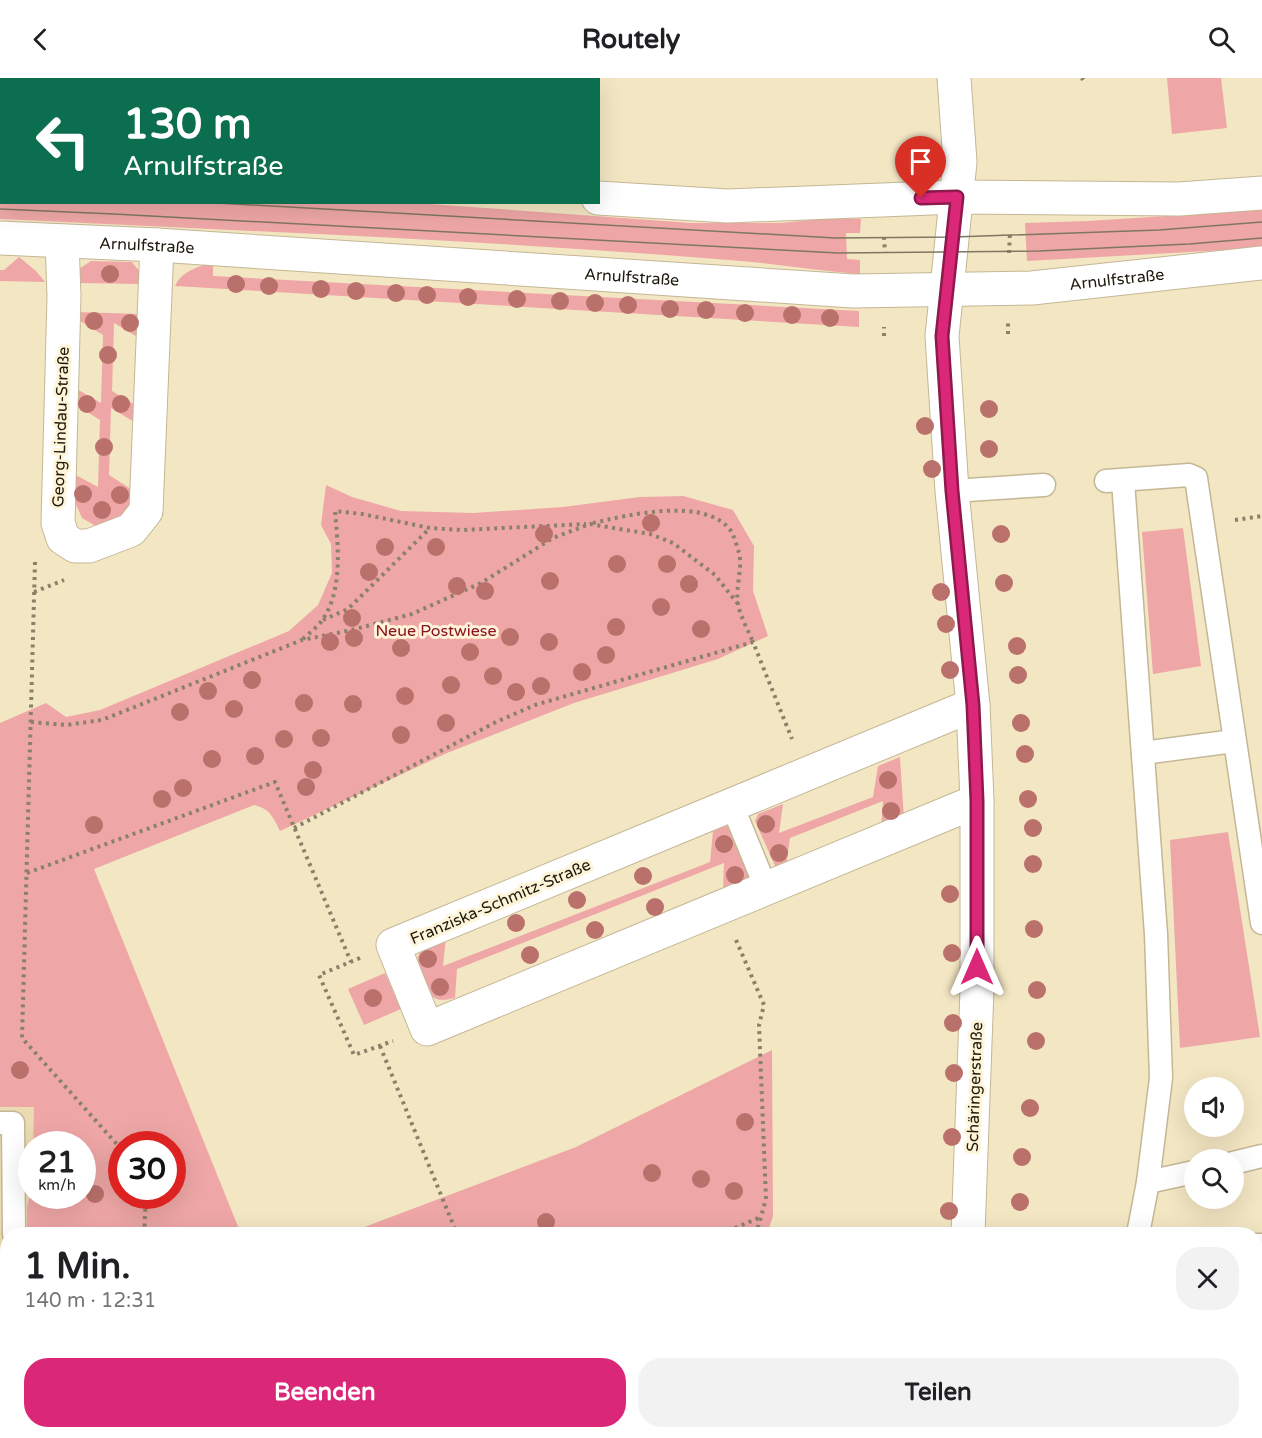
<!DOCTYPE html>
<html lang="de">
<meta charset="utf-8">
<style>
body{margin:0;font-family:"Varela Round",sans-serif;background:#f2f2f2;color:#202124;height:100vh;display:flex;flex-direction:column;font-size:22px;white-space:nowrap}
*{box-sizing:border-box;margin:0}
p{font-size:20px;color:#757577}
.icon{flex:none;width:33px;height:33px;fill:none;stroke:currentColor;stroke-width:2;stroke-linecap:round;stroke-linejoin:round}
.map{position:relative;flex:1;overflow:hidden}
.panel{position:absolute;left:0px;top:1149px;width:1263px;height:212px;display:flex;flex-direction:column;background:#fff;border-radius:24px 24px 0 0;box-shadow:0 6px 24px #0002}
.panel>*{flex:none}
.banner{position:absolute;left:0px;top:0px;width:600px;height:126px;box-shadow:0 6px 24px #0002;background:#0b6e4f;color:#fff;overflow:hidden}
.fabs{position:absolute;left:1184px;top:999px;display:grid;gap:12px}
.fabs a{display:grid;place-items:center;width:60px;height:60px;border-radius:50%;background:#fff;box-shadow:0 6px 24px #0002;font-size:30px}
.speed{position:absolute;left:18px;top:1053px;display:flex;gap:12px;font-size:30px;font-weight:700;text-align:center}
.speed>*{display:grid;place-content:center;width:78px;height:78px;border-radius:50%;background:#fff;box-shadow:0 6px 24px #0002;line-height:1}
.speed small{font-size:15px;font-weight:400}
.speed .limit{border:9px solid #d22;background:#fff;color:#111}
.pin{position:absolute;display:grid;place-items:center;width:51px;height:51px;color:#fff;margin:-62px -26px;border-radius:50% 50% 50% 0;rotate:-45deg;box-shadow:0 0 6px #0007}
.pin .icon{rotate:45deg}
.me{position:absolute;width:66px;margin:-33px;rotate:0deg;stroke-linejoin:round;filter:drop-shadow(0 0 4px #0008)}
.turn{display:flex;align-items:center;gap:21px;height:126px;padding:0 24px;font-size:27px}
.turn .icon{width:78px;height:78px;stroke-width:2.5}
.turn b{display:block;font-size:42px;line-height:51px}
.round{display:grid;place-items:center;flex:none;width:63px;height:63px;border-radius:24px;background:#f2f2f2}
.overview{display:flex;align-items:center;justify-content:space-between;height:102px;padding:0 24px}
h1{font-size:36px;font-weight:800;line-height:45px}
.primary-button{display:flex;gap:12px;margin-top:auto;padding:12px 24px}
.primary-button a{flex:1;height:69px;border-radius:24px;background:#db2777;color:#fff;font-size:24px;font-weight:800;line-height:69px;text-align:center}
.primary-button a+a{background:#f2f2f2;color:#202124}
header{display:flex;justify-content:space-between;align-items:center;height:78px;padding:0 24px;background:#fff;font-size:27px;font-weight:800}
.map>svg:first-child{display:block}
</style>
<header><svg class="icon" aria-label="back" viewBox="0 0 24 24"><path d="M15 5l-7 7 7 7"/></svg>Routely<svg class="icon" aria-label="search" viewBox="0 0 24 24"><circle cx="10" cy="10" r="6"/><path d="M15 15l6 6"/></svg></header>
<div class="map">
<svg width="1262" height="1360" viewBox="0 0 1262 1360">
<rect width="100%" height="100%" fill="#f3e6c3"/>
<path fill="#ebdbb2" d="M0,1029H34L33,1066H32V1156H8V1353H28V1360H0Z"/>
<g fill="#eea7a6" fill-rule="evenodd">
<path d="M1167,0H1221L1227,50L1172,56Z"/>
<path d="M0,105L2,124H401L692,145H781L830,140L861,141L860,155H846L847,181L860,182V196C816,193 773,185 729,182C487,162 243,153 0,141Z"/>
<path d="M1262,132V170L1027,183L1025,145L1088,143Z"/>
<path d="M19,179L36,193L45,204L0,203V192H4Z"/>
<path d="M91,183L132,184L140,194V206L78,205L79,191Z"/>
<path d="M204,187H213V198L859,233V249L175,208C180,196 192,191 204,187Z"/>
<path d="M77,234L139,236V260L114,245L112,313L137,328L136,345L111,330L109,397L134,413L130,434L107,447H94L82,440L72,417V395L98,409L100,342L75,326V310L101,325L103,257L77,241Z"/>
<path d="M326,407L352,419L401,433L473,435L563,429L640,419L683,418L733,432L754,468L753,513L768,558L718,581L574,625L447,675L280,753C274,740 269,730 254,727L94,791L241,1156H27V1129L31,1113L32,1118H82V1066H33L34,1029H0V645L46,625L66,639L100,632L289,553L318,527L332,495L331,466L321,447ZM122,1066H172V1118H122Z"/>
<path d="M1183,450L1201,588L1153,596L1142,454Z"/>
<path d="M900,679L904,742L881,751L883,723L790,760L786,789L775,788L755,743L758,736L783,726L779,755L873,719L878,688Z"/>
<path d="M727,747L750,802L723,814L724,785L457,891L455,920C449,921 442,923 437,921C422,915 410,887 421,873C427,867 439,863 446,859L443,888L710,784L713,753Z"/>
<path d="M1228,754L1260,959L1180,970L1170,762Z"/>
<path d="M385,895L401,931L364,947L348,911Z"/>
<path d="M772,972L773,1138L767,1156H346L576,1069Z"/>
<path d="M25,1353H383L366,1360H25Z"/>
</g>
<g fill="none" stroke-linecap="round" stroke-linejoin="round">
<defs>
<g id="service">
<path d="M1106,403L1189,397L1196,400L1262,845"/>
<path d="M1123,403L1156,856L1161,1000L1148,1104L1194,1094"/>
<path d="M952,413L1044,407"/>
<path d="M1143,675L1234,663"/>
<path d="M732,727L766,810"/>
<path d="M0,1045H13L14,1156"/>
<path d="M1233,1085L1262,1078"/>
<path d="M1138,1156L1148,1104"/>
<path d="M1256,1167H1262"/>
<path d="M1256,1249L1262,1247"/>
<path d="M1158,1353L1160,1360"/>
<path d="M12,1360V1353"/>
</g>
<g id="minor">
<path d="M954,0L960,84L942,258L952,413L973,627L977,723V911L968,1156"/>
<path d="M120,2V0"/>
<path d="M62,163L64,218L58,445L63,460L75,468H89L131,452L146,433L157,167"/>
<path d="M973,627L393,867L427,951L977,723"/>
<path d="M975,1353L979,1360"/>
<path d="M867,1360L884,1353"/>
</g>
<g id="primary">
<path d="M0,86H2"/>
<path d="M598,120L728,128L957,119L1179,121L1262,115"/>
<path id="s1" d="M0,160L157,167L853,213L1032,210L1262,185"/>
</g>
</defs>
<use href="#service" stroke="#c4b795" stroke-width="25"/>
<use href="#minor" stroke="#c4b795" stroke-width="35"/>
<use href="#primary" stroke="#c4b795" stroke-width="35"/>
<g stroke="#8a8169" stroke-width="4" stroke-dasharray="3 4.5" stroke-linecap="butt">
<path d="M1082,0L1083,2"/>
<path d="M884,159L885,175"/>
<path d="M1009,175L1010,155"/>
<path d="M1008,256V245"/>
<path d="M884,258V249"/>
<path d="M1235,442L1262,438"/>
<path d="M593,445C628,437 706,418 731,453C734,458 737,468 739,475C743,491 735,509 738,526C740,538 748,552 753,564"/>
<path d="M35,484L22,960L122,1072"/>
<path d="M34,514L64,502"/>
<path d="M323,542L348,531L430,450"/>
<path d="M303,561C309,555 319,548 323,541C343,511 338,467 335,433L362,436L430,450L462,452L586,446"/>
<path d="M31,644L66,647L102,642L302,562L352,552L412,536L481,505L553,460L590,446L650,456L673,465L715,497L738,526"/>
<path d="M294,750L496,644L535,627L753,564L792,661"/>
<path d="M27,795L275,704L351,884"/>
<path d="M736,862L764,927L759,947L766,1121L756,1156"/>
<path d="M360,880L319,897L354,977L393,963"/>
<path d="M380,968L457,1156"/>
<path d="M144,1156L146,1118"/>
<path d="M721,1156L761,1139"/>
<path d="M823,1156H843"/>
<path d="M536,1353L539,1360"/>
<path d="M813,1353L816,1360"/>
<path d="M134,1360L135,1353"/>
<path d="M151,1360L168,1353"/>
</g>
<use href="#service" stroke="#fff" stroke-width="22"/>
<use href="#minor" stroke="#fff" stroke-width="33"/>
<use href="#primary" stroke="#fff" stroke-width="33"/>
<g stroke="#807761" stroke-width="1.5">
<path d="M0,116H2"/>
<path d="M199,124L835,160L954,159L1159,152L1262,144"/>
<path d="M0,131L114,136L838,175L1039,173L1189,166L1262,160"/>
</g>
</g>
<g fill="#ba716c">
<circle cx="110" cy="196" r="9"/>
<circle cx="236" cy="206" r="9"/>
<circle cx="269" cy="208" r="9"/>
<circle cx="321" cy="211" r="9"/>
<circle cx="356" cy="213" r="9"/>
<circle cx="396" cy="215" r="9"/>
<circle cx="427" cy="217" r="9"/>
<circle cx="468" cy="219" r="9"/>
<circle cx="517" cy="221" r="9"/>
<circle cx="560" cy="223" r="9"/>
<circle cx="595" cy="225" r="9"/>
<circle cx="628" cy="227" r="9"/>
<circle cx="670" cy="231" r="9"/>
<circle cx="706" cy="232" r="9"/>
<circle cx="745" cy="235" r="9"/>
<circle cx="792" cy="237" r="9"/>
<circle cx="830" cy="240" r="9"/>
<circle cx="94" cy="243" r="9"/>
<circle cx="130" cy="245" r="9"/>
<circle cx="108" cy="277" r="9"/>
<circle cx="87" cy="326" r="9"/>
<circle cx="121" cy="326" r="9"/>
<circle cx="989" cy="331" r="9"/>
<circle cx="925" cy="348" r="9"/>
<circle cx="104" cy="369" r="9"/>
<circle cx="989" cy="371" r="9"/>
<circle cx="932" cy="391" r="9"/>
<circle cx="83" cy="416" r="9"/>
<circle cx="120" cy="417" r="9"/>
<circle cx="102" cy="432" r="9"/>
<circle cx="651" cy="445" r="9"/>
<circle cx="544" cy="456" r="9"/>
<circle cx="1001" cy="456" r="9"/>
<circle cx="385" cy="469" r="9"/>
<circle cx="436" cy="469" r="9"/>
<circle cx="617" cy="486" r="9"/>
<circle cx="667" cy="486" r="9"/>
<circle cx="369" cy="494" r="9"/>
<circle cx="550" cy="503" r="9"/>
<circle cx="1004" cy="505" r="9"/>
<circle cx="689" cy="506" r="9"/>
<circle cx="457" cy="508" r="9"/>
<circle cx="485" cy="513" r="9"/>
<circle cx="941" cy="514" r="9"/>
<circle cx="661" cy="529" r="9"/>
<circle cx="352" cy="540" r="9"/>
<circle cx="946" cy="546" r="9"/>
<circle cx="616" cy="549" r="9"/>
<circle cx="701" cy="551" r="9"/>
<circle cx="510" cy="559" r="9"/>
<circle cx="354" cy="560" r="9"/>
<circle cx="330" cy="564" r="9"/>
<circle cx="549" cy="564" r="9"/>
<circle cx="1017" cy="568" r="9"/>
<circle cx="401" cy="570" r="9"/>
<circle cx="470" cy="574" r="9"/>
<circle cx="606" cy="577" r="9"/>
<circle cx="950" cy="592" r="9"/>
<circle cx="582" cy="594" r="9"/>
<circle cx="1018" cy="597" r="9"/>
<circle cx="493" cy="598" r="9"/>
<circle cx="252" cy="602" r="9"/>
<circle cx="451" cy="607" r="9"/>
<circle cx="541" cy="608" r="9"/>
<circle cx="208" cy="613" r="9"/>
<circle cx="516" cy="614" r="9"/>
<circle cx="405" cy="618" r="9"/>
<circle cx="304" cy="625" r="9"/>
<circle cx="353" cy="626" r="9"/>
<circle cx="234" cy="631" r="9"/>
<circle cx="180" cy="634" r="9"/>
<circle cx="446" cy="645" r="9"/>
<circle cx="1021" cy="645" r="9"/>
<circle cx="401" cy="657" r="9"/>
<circle cx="321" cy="660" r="9"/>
<circle cx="284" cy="661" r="9"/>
<circle cx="1025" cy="676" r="9"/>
<circle cx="255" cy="678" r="9"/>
<circle cx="212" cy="681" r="9"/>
<circle cx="313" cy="692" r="9"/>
<circle cx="888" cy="702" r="9"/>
<circle cx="306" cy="709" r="9"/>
<circle cx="183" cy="710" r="9"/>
<circle cx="162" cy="721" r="9"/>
<circle cx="1028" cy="721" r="9"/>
<circle cx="891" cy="733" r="9"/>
<circle cx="766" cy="746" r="9"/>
<circle cx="94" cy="747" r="9"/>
<circle cx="1033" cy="750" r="9"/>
<circle cx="724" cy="766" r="9"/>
<circle cx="779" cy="775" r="9"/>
<circle cx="1033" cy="786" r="9"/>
<circle cx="735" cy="797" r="9"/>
<circle cx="643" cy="798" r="9"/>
<circle cx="950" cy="816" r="9"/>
<circle cx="577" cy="822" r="9"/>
<circle cx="655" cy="829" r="9"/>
<circle cx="516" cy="845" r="9"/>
<circle cx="1034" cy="851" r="9"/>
<circle cx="595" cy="852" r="9"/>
<circle cx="952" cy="875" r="9"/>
<circle cx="530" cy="877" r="9"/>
<circle cx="428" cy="881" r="9"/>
<circle cx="440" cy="909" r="9"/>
<circle cx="1037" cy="912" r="9"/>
<circle cx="373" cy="920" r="9"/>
<circle cx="953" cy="945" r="9"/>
<circle cx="1036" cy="963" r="9"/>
<circle cx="20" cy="992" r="9"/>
<circle cx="954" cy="995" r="9"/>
<circle cx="1030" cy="1030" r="9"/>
<circle cx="745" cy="1044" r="9"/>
<circle cx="952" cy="1059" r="9"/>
<circle cx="1022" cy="1079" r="9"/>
<circle cx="652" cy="1095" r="9"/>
<circle cx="701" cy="1101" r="9"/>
<circle cx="734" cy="1113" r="9"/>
<circle cx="95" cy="1116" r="9"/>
<circle cx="1020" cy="1124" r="9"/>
<circle cx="949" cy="1133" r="9"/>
<circle cx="546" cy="1144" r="9"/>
</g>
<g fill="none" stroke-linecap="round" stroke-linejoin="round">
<defs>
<path id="route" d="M921,120L957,119L942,258L952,413L973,627L977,723V889"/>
</defs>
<use href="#route" stroke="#8e194d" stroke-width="15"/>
<use href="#route" stroke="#db2777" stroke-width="10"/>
</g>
<g text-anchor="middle" stroke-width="6" stroke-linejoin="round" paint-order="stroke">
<g font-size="16" fill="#1f1a0e" stroke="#fef4d8">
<text dy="6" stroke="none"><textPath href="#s1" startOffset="147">Arnulfstraße</textPath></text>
<text dy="6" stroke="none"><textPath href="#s1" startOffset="633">Arnulfstraße</textPath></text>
<text dy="6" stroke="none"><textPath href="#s1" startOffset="1119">Arnulfstraße</textPath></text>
<text transform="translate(60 349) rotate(-88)" y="6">Georg-Lindau-Straße</text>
<text transform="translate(500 823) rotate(-23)" y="6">Franziska-Schmitz-Straße</text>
<text transform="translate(974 1009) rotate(-88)" y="6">Schäringerstraße</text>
</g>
<g font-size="16" fill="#8b1124" stroke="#fef4d8">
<text x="436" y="558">Neue Postwiese</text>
</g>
</g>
</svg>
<div class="fabs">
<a><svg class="icon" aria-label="sound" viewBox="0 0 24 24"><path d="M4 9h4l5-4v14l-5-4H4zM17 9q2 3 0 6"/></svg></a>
<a><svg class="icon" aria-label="search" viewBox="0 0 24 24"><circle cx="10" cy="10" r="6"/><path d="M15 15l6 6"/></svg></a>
</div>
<div class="speed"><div>21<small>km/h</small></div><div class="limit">30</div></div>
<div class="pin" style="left:921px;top:120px;background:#d93025"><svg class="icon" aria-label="arrive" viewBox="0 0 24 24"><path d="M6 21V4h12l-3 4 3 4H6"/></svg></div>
<svg class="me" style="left:977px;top:889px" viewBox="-20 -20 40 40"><path d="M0-17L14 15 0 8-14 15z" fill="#db2777" stroke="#fff" stroke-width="4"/></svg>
<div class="banner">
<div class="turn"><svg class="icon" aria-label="left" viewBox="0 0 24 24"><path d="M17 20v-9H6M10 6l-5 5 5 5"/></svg><div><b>130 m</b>Arnulfstraße</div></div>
</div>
<section class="panel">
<div class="overview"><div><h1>1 Min.</h1><p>140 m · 12:31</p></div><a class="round"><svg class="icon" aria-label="close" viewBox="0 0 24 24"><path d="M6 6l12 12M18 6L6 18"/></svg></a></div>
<div class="primary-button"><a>Beenden</a><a>Teilen</a></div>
</section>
</div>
